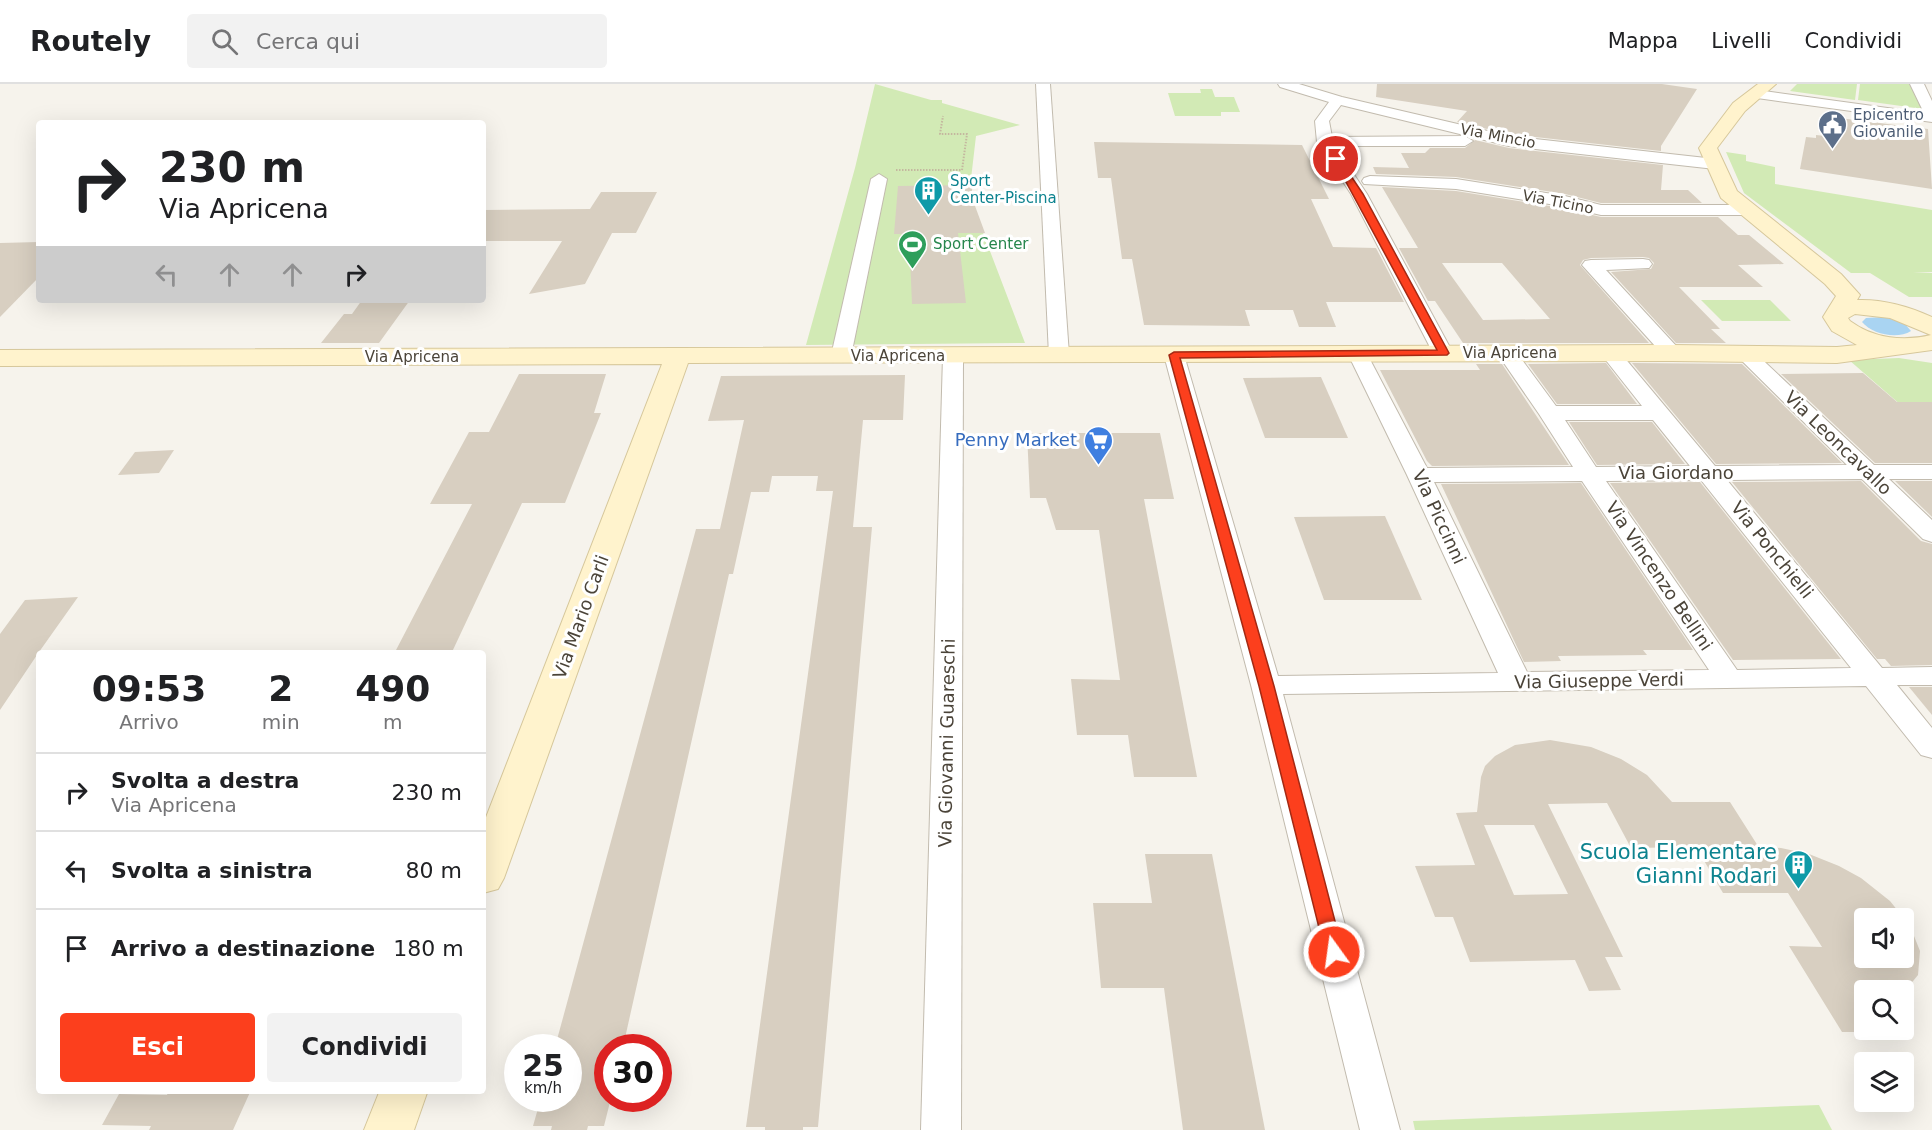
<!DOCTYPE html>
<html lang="it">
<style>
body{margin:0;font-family:"DejaVu Sans",sans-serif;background:#f2f2f2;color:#202124;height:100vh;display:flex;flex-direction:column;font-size:22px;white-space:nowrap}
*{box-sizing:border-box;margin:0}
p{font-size:20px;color:#757577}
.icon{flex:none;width:33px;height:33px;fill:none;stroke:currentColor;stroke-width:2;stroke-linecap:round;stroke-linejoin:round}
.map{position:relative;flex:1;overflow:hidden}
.drawer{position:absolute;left:36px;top:566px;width:450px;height:444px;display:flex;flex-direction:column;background:#fff;border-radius:6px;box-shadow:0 6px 24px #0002}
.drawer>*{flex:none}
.hud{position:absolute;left:36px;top:36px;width:450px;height:183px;border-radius:6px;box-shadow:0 6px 24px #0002;background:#fff;color:#202124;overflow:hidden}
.controls{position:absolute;left:1854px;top:824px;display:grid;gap:12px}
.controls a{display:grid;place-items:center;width:60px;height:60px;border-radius:6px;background:#fff;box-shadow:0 6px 24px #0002;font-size:30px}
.speed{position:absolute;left:504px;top:950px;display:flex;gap:12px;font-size:30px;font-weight:700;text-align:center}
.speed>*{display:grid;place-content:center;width:78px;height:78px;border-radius:50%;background:#fff;box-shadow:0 6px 24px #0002;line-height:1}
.speed small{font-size:15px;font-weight:400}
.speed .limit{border:9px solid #d22;background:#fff;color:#111}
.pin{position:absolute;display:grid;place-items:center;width:51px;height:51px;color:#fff;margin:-26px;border:3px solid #fff;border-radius:50%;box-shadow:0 2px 6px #0007}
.me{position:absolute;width:66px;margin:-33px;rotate:346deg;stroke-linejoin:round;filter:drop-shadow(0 0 4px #0008)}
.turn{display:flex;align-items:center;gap:21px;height:126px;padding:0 24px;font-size:27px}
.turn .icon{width:78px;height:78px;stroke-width:2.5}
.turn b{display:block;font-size:42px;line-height:51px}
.lanes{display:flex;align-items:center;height:57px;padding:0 24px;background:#0003;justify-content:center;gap:30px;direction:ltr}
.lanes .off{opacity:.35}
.eta{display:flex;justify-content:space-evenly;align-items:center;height:102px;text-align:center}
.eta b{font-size:36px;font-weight:700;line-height:42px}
.action{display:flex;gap:12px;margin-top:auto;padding:12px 24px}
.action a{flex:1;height:69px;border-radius:6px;background:#fc3f1d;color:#fff;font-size:24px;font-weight:700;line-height:69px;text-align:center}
.action a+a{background:#f2f2f2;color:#202124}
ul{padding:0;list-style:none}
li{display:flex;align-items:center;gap:18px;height:78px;padding:0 24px;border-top:2px solid #e0e0e0}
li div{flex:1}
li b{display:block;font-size:22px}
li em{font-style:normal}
header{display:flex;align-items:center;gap:36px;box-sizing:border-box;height:84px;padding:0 30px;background:#fff;border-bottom:2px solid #e0e0e0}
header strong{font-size:28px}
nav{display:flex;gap:33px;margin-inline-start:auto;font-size:21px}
.search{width:420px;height:54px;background:#f2f2f2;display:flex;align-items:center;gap:15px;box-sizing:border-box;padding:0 21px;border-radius:6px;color:#757577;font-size:22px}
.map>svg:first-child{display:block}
</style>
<header>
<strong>Routely</strong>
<div class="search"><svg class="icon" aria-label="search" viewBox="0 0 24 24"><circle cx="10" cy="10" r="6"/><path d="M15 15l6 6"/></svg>Cerca qui</div>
<nav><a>Mappa</a><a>Livelli</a><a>Condividi</a></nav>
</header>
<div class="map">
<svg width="1932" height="1046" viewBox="0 0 1932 1046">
<rect width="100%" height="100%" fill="#f6f3ec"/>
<g fill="#d2eab5">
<path d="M875,0L931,16H942V19L1020,41L976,52L969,112L1025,259L806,261L855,84Z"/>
<path d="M1797,0H1857L1855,16L1790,7Z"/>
<path d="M1860,0H1909L1923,25L1858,16Z"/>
<path d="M1200,5H1212L1215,13H1234L1240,28H1221V32H1175L1168,9H1201Z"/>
<path d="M1726,68L1746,71V77L1775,83V100L1932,126V188L1913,189H1932V213H1909L1870,189H1851L1744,109Z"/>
<path d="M1701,216H1770L1791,237H1722Z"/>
<path d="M1899,274L1932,279V348L1849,276Z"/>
<path d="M1819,1021L1832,1046H1415L1413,1037Z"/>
</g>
<path fill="#a9d4f2" d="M1884,233L1904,239L1911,247C1897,256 1872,250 1862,238L1866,234Z"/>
<g fill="#d8cfc1" fill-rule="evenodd">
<path d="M1377,0H1662L1697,5L1661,62V67L1509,50L1457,38L1467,27L1376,13Z"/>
<path d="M1839,34L1928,45L1932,105L1800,85L1806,53L1816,54V51L1836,53Z"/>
<path d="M1475,56L1509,64L1663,81L1661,106H1688L1702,119H1601L1565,110L1456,93L1376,90L1373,83L1409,84L1401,69H1425L1430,64H1465Z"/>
<path d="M1094,58L1302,61L1329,115H1311L1333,163L1376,164L1404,218H1326L1336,243H1299L1293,226H1245L1250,242L1144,241L1132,175H1122L1111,94H1098Z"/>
<path d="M973,101L971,111L985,149H958L966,219L912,220L909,150H894L898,102Z"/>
<path d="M1382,103L1456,107L1562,124L1601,133H1718L1738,151H1749L1784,180L1738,181L1763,203H1679L1720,245H1711L1726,259H1676L1611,188L1651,185L1654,179L1649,174L1643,173L1591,174L1583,176L1580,181L1649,259H1463L1435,217H1428L1399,164H1418ZM1442,179H1502L1550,235L1483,236Z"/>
<path d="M601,108H657L636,149H612L585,200L529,210L562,157H483V126L590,125Z"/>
<path d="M39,158V193L0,233V159Z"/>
<path d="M362,216H410L379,259H321L344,230H352Z"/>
<path d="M1606,279L1637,320H1557L1528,280Z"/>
<path d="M1632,279L1742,280L1842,379L1716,380Z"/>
<path d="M1476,280H1502L1569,381L1432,382L1427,377L1380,286H1480Z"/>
<path d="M1863,289L1897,318H1932V379H1875L1781,290Z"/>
<path d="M519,290H606L594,329H601L565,419H522L452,568H395L472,420H430L469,348H489Z"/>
<path d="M905,291L903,336H863L853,443H872L818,1043H803V1046H765V1043H746L833,407H816L818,392H772L769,408H751L733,490H729L623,963H608V1014H611L604,1042H588L587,1046H551L552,1042H533L541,1014H568V963H555L696,445H720L744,336L708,337L721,292Z"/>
<path d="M1321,293L1348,354H1265L1243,294Z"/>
<path d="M1569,338H1652L1685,380L1597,381Z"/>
<path d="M1027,349H1160L1174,415H1144L1197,693H1134L1128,651H1077L1071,595L1120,596L1099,446H1056L1046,414H1030Z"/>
<path d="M174,366L159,389L118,391L135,368Z"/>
<path d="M1861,397L1921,457L1932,460V581L1891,582L1885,575H1877L1732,398Z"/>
<path d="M1895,397H1932V433Z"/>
<path d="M1700,398L1841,575L1733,576L1610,399Z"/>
<path d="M1581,399L1693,566H1643L1647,571L1558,572L1561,577L1524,578L1441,400Z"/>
<path d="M1385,432L1422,516H1324L1294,433Z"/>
<path d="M78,513L39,568L0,626V550L25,516Z"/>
<path d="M1909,603H1932V631Z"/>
<path d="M1550,656L1591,663L1621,675L1647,691L1672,718H1730L1758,762L1781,764L1809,770L1839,782L1861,794L1890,817L1910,842L1920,867L1918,891L1904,908V906H1864V942L1857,948H1842L1789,862L1822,863L1788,809H1723L1696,763L1631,764L1607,719L1548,720L1623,873H1605L1621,906L1589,907L1575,876L1470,878L1453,833H1435L1415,782L1475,781L1456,729L1477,728L1481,693L1485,682L1495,672L1515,661ZM1484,741H1534L1568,810L1514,811ZM1864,834H1904V873H1864Z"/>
<path d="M1145,770H1212L1265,1046H1183L1164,904H1101L1093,819H1152Z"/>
<path d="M169,1006H251L233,1046H149L151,1042L102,1041L119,1010L167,1011Z"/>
</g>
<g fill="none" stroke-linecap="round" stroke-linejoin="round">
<defs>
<g id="street">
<path d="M1036,0H1050L1069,271L1066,275L1059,277L1052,275L1049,271Z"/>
<path d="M1278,0H1299L1342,13L1509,52L1715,75L1723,80L1715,85L1509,62L1341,21L1329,37L1332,53L1465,52L1473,57L1465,62H1335L1367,110L1453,269L1450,273H1436L1433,269L1351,110L1317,58L1315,37L1329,18L1280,3Z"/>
<path d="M1910,0H1924L1932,17V38L1757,14L1750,10L1757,6L1924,29Z"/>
<path d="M879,90L887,95L851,272L848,276L841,278L834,276L831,272L871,95Z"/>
<path d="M1370,92L1456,95L1565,112L1601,121H1748L1756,126L1748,131H1601L1562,122L1456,105L1364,100L1362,97L1364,94Z"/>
<path d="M1643,175L1649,176L1652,180L1649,184L1606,186L1679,265L1682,269L1679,273H1665L1582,181L1585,177L1591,176Z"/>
<path d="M1507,263L1514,265L1556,322H1642L1601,270L1604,266L1611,264L1618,266L1715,382L1847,381L1734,269L1737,265H1751L1874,381H1932V395H1889L1932,436V458L1923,455L1862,395L1727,396L1882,584L1932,583V601H1897L1932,644V674L1921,671L1866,602L1283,610L1400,1046H1360L1251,601L1164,271L1167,267L1174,265L1181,267L1184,271L1278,592L1498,589L1407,391L1348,270L1351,266L1358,264L1365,266L1427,384L1573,383L1539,330L1497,269L1500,265ZM1565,336H1653L1690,382L1596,383ZM1701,396L1851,584L1737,586L1606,397ZM1582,397L1709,586L1527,588L1434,398Z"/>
<path d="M953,266L960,268L963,272L961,1046H921L943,272L946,268Z"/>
</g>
<g id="secondary">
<path d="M1758,0H1776L1745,27L1717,64L1737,107L1841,190L1860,211L1857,216C1883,215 1908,222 1932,233V266L1837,279L1672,277L688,279L504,794L498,805L483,809V741L662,280L0,282V266L1672,261L1837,263L1857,261L1832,247L1823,233L1836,212L1825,200L1721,114L1699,64L1733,19ZM1855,230L1890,234L1931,251C1902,258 1873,254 1850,237L1848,234Z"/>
<path d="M380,1006H428L414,1046H364Z"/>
</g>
</defs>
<use href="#street" stroke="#c2bbae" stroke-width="2"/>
<use href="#secondary" stroke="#d6c79b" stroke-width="2"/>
<path stroke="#c4b79f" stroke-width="2" stroke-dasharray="1.5 1.5" stroke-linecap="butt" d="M896,86H962L967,50H940L943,32"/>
<use href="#street" fill="#fff" fill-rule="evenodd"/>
<use href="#secondary" fill="#fff3cd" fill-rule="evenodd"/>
</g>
<path fill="#fc3f1d" stroke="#a42913" stroke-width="1.5" d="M1333,74H1339L1363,110L1449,269L1447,271L1180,274L1274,602L1343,868L1341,873L1334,875L1328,873L1325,868L1259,602L1169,271L1174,268L1437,266Z"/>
<defs>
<symbol id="civic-pin" viewBox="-11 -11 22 30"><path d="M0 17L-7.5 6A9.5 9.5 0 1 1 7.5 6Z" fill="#5c6f8a" stroke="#fff"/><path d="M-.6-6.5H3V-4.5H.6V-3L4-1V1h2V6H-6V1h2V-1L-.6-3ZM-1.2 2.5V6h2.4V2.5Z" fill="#fff"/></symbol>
<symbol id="building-pin" viewBox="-11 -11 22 30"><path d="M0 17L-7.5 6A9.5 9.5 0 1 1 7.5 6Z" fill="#0f9aa8" stroke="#fff"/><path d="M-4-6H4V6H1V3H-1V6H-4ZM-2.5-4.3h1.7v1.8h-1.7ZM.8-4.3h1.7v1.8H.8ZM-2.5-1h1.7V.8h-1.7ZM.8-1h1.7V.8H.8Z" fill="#fff"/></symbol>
<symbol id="stadium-pin" viewBox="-11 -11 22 30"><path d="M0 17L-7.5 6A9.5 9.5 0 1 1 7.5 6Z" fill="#2e9e5b" stroke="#fff"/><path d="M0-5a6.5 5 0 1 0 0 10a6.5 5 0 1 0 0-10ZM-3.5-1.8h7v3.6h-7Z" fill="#fff"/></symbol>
<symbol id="supermarket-pin" viewBox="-11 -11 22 30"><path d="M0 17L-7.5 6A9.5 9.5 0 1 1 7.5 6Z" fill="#3f7fe0" stroke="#fff"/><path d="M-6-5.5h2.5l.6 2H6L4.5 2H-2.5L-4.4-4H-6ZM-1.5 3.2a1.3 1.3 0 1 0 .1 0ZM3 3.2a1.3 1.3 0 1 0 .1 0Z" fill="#fff"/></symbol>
</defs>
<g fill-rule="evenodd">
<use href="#civic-pin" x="1816" y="24" width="33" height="45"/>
<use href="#building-pin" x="912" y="90" width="33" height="45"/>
<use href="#stadium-pin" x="896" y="144" width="33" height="45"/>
<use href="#supermarket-pin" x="1082" y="340" width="33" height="45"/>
<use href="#building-pin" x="1782" y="764" width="33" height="45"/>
</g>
<g text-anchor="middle" stroke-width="6" stroke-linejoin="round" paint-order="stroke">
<g font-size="15" fill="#4e5e75" stroke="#fff" text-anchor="start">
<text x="1853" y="36">Epicentro<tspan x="1853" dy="17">Giovanile</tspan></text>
</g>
<g font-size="15" fill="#4b4439" stroke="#fff">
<text transform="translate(1498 52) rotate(11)" y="5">Via Mincio</text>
<text transform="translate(1558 118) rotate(11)" y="5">Via Ticino</text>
<text x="1510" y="274">Via Apricena</text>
<text x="898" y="277">Via Apricena</text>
<text x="412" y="278">Via Apricena</text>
</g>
<g font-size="15" fill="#0d838f" stroke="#fff" text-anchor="start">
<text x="950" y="102">Sport<tspan x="950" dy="17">Center-Piscina</tspan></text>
</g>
<g font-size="15" fill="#27864d" stroke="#fff" text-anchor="start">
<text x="933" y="165">Sport Center</text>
</g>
<g font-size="18" fill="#366cbe" stroke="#fff" text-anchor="end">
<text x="1077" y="362">Penny Market</text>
</g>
<g font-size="18" fill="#4b4439" stroke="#fff">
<text transform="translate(1838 359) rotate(44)" y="6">Via Leoncavallo</text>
<text x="1676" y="395">Via Giordano</text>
<text transform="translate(1439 433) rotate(65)" y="6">Via Piccinni</text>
<text transform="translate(1772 466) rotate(51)" y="6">Via Ponchielli</text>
<text transform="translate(1659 492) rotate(56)" y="6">Via Vincenzo Bellini</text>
<text transform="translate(581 533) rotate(-70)" y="6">Via Mario Carli</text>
<text transform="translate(1599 597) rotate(-1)" y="6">Via Giuseppe Verdi</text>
<text transform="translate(947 659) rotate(-89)" y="6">Via Giovanni Guareschi</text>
</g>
<g font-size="21" fill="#0d838f" stroke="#fff" text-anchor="end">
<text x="1777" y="775">Scuola Elementare<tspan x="1777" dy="24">Gianni Rodari</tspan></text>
</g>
</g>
</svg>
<div class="controls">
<a><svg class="icon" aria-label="sound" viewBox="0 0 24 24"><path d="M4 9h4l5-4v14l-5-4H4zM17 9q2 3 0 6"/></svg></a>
<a><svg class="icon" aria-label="search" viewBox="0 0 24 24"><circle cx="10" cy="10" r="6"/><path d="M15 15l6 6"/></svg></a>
<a><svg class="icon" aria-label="layers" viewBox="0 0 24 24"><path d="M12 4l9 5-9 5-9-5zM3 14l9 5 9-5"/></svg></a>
</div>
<div class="speed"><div>25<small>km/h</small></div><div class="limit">30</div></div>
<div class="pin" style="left:1336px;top:75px;background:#d93025"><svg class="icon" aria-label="arrive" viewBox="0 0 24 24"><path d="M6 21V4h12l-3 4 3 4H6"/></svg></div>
<svg class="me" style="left:1334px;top:868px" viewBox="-20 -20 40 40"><circle r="17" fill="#fc3f1d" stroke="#fff" stroke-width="3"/><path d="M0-11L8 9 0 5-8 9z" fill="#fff"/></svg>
<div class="hud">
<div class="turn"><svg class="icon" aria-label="right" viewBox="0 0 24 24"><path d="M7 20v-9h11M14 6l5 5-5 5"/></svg><div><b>230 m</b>Via Apricena</div></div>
<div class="lanes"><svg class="icon off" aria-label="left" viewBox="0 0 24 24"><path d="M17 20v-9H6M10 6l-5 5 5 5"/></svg><svg class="icon off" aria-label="ahead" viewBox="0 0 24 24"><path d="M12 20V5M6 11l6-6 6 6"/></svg><svg class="icon off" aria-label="ahead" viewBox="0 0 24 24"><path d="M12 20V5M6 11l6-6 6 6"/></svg><svg class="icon" aria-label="right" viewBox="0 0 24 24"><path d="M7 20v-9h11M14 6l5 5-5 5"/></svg></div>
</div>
<section class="drawer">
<div class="eta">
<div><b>09:53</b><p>Arrivo</p></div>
<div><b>2</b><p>min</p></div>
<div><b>490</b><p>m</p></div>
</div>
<ul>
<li><svg class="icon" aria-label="right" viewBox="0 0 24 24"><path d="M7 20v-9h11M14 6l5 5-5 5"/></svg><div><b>Svolta a destra</b><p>Via Apricena</p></div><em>230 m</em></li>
<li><svg class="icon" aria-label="left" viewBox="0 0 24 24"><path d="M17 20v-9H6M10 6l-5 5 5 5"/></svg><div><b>Svolta a sinistra</b></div><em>80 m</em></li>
<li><svg class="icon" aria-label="arrive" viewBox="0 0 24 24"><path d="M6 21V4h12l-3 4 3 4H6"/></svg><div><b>Arrivo a destinazione</b></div><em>180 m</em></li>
</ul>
<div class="action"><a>Esci</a><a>Condividi</a></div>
</section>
</div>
